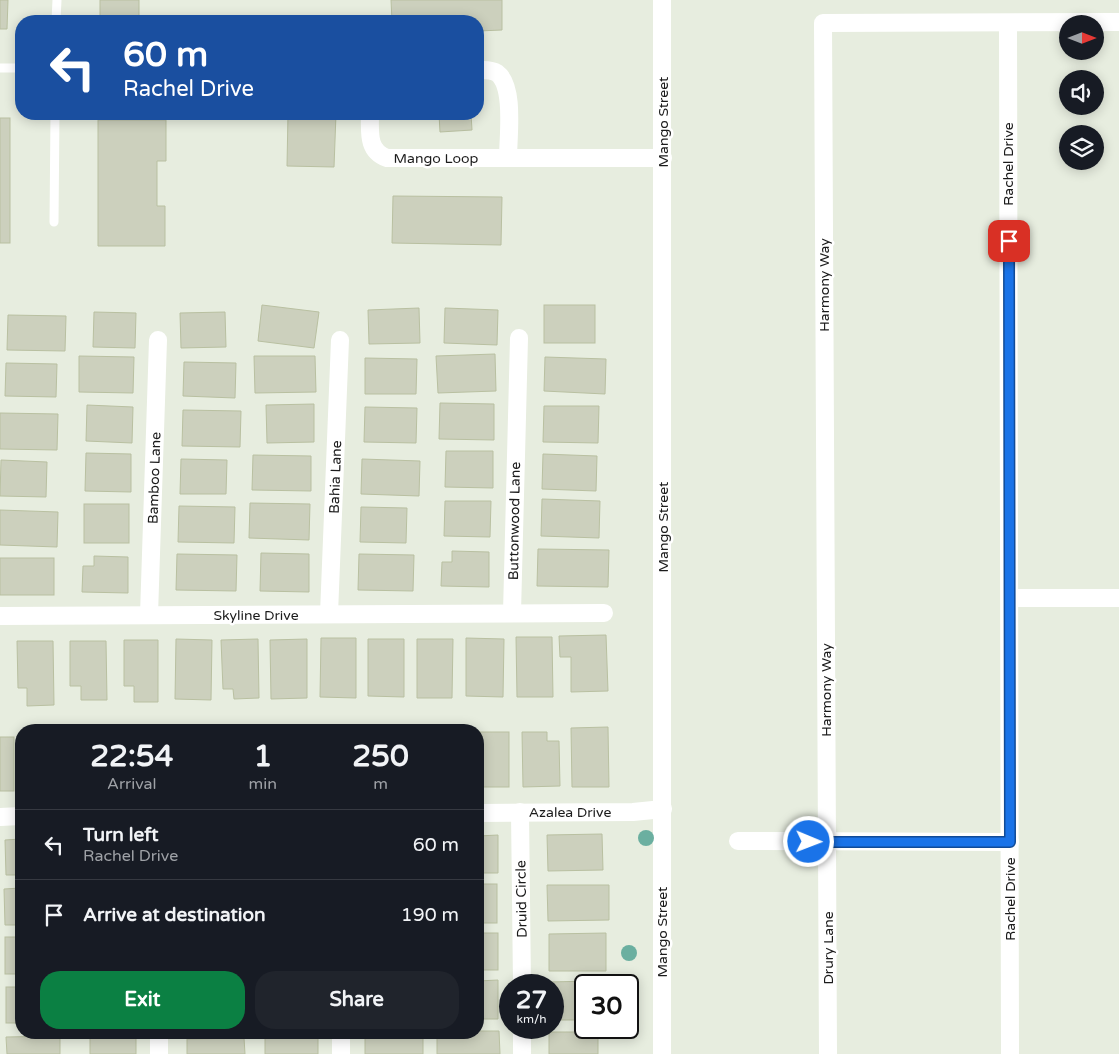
<!DOCTYPE html>
<style>
body{margin:0;font-family:"Varela Round",sans-serif;background:#20242c;color:#f1f3f6;height:100vh;display:flex;flex-direction:column;font-size:19px;white-space:nowrap}
*{box-sizing:border-box;margin:0}
p{font-size:16px;color:#9ea1a6}
.icon{flex:none;width:28px;height:28px;fill:none;stroke:currentColor;stroke-width:2;stroke-linecap:round;stroke-linejoin:round}
.map{position:relative;flex:1;overflow:hidden}
.details{position:absolute;left:15px;top:724px;width:469px;height:315px;display:flex;flex-direction:column;background:#171b24;border-radius:20px;box-shadow:0 2px 12px #0003}
.details>*{flex:none}
.guide{position:absolute;left:15px;top:15px;width:469px;height:105px;border-radius:20px;box-shadow:0 2px 12px #0003;background:#1a4fa0;color:#fff;overflow:hidden}
.needle{width:32px;rotate:90deg}
.buttons{position:absolute;left:1059px;top:15px;display:grid;gap:10px}
.buttons a{display:grid;place-items:center;width:45px;height:45px;border-radius:50%;background:#171b24;box-shadow:0 2px 12px #0003;font-size:25px}
.speed{position:absolute;left:499px;top:974px;display:flex;gap:10px;font-size:25px;font-weight:700;text-align:center}
.speed>*{display:grid;place-content:center;width:65px;height:65px;border-radius:50%;background:#171b24;box-shadow:0 2px 12px #0003;line-height:1}
.speed small{font-size:12px;font-weight:400}
.speed .limit{border:2px solid #111;border-radius:8px;background:#fff;color:#111}
.pin{position:absolute;display:grid;place-items:center;width:42px;height:42px;color:#fff;margin:-21px;border-radius:10px;box-shadow:0 2px 8px #0006}
.me{position:absolute;width:55px;margin:-28px;rotate:91deg;stroke-linejoin:round;filter:drop-shadow(0 0 4px #0008)}
.turn{display:flex;align-items:center;gap:18px;height:105px;padding:0 25px;font-size:22px}
.turn .icon{width:65px;height:65px;stroke-width:2.5}
.turn b{display:block;font-size:35px;line-height:42px}
.eta{display:flex;justify-content:space-evenly;align-items:center;height:85px;text-align:center}
.eta b{font-size:30px;font-weight:700;line-height:35px}
.action{display:flex;gap:10px;margin-top:auto;padding:10px 25px}
.action a{flex:1;height:58px;border-radius:20px;background:#0b8043;color:#fff;font-size:20px;font-weight:700;line-height:58px;text-align:center}
.action a+a{background:#20242c;color:#f1f3f6}
ul{padding:0;list-style:none}
li{display:flex;align-items:center;gap:15px;height:70px;padding:0 25px;border-top:1px solid #363941}
li div{flex:1}
li b{display:block;font-size:19px}
li em{font-style:normal}
.map>svg:first-child{display:block}
</style>
<div class="map">
<svg width="1119" height="1054" viewBox="0 0 1119 1054">
<rect width="100%" height="100%" fill="#e7eddf"/>
<g fill="#ccd0bd" stroke="#b9c0a1">
<path d="M0,0H8L7,29H0Z"/>
<rect x="100" y="0" width="39" height="21"/>
<path d="M391,0H502V30L478,31V21H392Z"/>
<path d="M288,114H336L334,167L287,166Z"/>
<path d="M439,114H471L472,130L440,132Z"/>
<rect x="0" y="118" width="10" height="125"/>
<path d="M98,120H166V161H157V206H165V246H98Z"/>
<path d="M393,196L502,197L501,245L392,243Z"/>
<path d="M262,305L319,312L314,348L258,341Z"/>
<rect x="544" y="305" width="51" height="38"/>
<path d="M419,308L420,343L369,344L368,310Z"/>
<path d="M445,308L498,310L497,345L444,343Z"/>
<path d="M94,312L136,313L135,348L93,347Z"/>
<path d="M225,312L226,347L181,348L180,313Z"/>
<path d="M8,315L66,316L65,351L7,350Z"/>
<path d="M495,354L496,391L438,393L436,356Z"/>
<path d="M79,356L134,357L133,393L79,392Z"/>
<path d="M254,356H315L316,392L255,393Z"/>
<path d="M545,357L606,359L605,394L544,391Z"/>
<path d="M365,358L417,359L416,394H365Z"/>
<path d="M184,362L236,363L235,398L183,396Z"/>
<path d="M6,363L57,364L56,397L5,396Z"/>
<path d="M440,403L494,404V440L439,439Z"/>
<path d="M314,404V442L267,443L266,405Z"/>
<path d="M87,405L133,407L132,443L86,441Z"/>
<path d="M544,406H599L598,443L543,442Z"/>
<path d="M365,407L417,408L416,443L364,442Z"/>
<path d="M183,410L241,411L240,447L182,446Z"/>
<path d="M0,413L58,414L57,450L0,449Z"/>
<path d="M446,451H493V488L445,487Z"/>
<path d="M86,453L131,454V492L85,491Z"/>
<path d="M543,454L597,456L596,491L542,489Z"/>
<path d="M253,455L311,456V491L252,490Z"/>
<path d="M181,459L227,460L226,494H180Z"/>
<path d="M362,459L420,461L419,496L361,494Z"/>
<path d="M1,460L47,462L46,497L0,496Z"/>
<path d="M542,499L600,501L599,538L541,536Z"/>
<path d="M445,501H491L490,537L444,536Z"/>
<path d="M250,503L310,504L309,540L249,538Z"/>
<rect x="84" y="504" width="45" height="39"/>
<path d="M179,506L235,507L234,543L178,542Z"/>
<path d="M361,507L407,508L406,543L360,542Z"/>
<path d="M0,510L58,512L57,547L0,545Z"/>
<path d="M538,549L609,550L608,587L537,586Z"/>
<path d="M452,551L489,552V587L441,586L442,562H452Z"/>
<path d="M261,553L309,554V592L260,591Z"/>
<path d="M177,554L237,555L236,591L176,590Z"/>
<path d="M359,554L414,555L413,591L358,590Z"/>
<path d="M94,556L128,557V593L82,592L83,566H94Z"/>
<rect x="0" y="558" width="54" height="37"/>
<path d="M606,635L608,691L571,692V657H560L559,636Z"/>
<path d="M516,637H552L553,697H517Z"/>
<path d="M321,638H356V698L320,697Z"/>
<path d="M466,638L504,639L503,697L466,696Z"/>
<path d="M176,639L212,640L211,700L175,699Z"/>
<path d="M258,639L259,698L234,699L233,689H223L221,640Z"/>
<path d="M307,639V698L271,699L270,640Z"/>
<path d="M368,639H404V697L368,696Z"/>
<path d="M417,639H453L452,698H417Z"/>
<path d="M124,640H158V702H134V686H124Z"/>
<path d="M17,641H53L54,705L27,706V688H18Z"/>
<path d="M70,641H106L107,700H81V686H70Z"/>
<path d="M608,727L609,787H572L571,728Z"/>
<rect x="478" y="732" width="31" height="55"/>
<path d="M522,732H547V741H559L560,786L523,787Z"/>
<rect x="0" y="737" width="14" height="54"/>
<path d="M602,834L603,870L548,871L547,835Z"/>
<path d="M498,835V873H478V836Z"/>
<path d="M21,839V875H6L5,840Z"/>
<rect x="478" y="884" width="19" height="39"/>
<path d="M547,885H609V920L548,921Z"/>
<path d="M21,888V925H5L4,889Z"/>
<rect x="478" y="933" width="20" height="37"/>
<path d="M606,933V971H549V934Z"/>
<rect x="5" y="937" width="16" height="37"/>
<path d="M498,980V1019H478V981Z"/>
<path d="M594,981V985H585V1020H552V985H548V982Z"/>
<rect x="6" y="987" width="15" height="36"/>
<path d="M478,1031H499L500,1054H437V1032Z"/>
<rect x="265" y="1032" width="53" height="22"/>
<rect x="549" y="1032" width="49" height="22"/>
<path d="M423,1033V1054H365V1034Z"/>
<path d="M60,1036V1054H7L6,1037Z"/>
<rect x="90" y="1036" width="46" height="18"/>
<path d="M244,1038L245,1054H187V1039Z"/>
</g>
<g fill="none" stroke-linecap="round" stroke-linejoin="round">
<g stroke="#fff" stroke-width="9">
<path d="M56,21L57,0"/>
<path d="M0,68H21"/>
<path d="M54,222L55,114"/>
</g>
<g stroke="#fff" stroke-width="18">
<path d="M1008,23L1010,1054"/>
<path d="M478,70C484,70 491,69 497,73C515,86 508,137 508,158"/>
<path d="M370,114C370,132 367,151 387,158H663"/>
<path d="M1010,598H1119"/>
<path d="M512,613L519,338"/>
<path d="M329,614L340,340"/>
<path d="M149,615L158,340"/>
<path d="M0,616L604,613"/>
<path d="M520,812L522,985"/>
<path d="M478,813L633,812L663,809"/>
<path d="M0,817L21,816"/>
<path d="M738,841L1010,842"/>
<path d="M522,1028V1054"/>
<path d="M159,1032V1054"/>
<path d="M341,1032V1054"/>
<path d="M662,1054V0"/>
<path d="M828,1054L823,23L1119,22"/>
</g>
</g>
<g fill="#6bafa0">
<circle cx="646" cy="838" r="8"/>
<circle cx="629" cy="953" r="8"/>
</g>
<g fill="none" stroke-linecap="round" stroke-linejoin="round">
<defs>
<path id="route" d="M809,842H1010L1009,241"/>
</defs>
<use href="#route" stroke="#114b97" stroke-width="12"/>
<use href="#route" stroke="#1a73e8" stroke-width="9"/>
</g>
<g text-anchor="middle" stroke-width="5" stroke-linejoin="round" paint-order="stroke">
<g font-size="14" fill="#1b1b1b" stroke="#fff">
<text transform="translate(663 122) rotate(-90)" y="5">Mango Street</text>
<text x="436" y="163">Mango Loop</text>
<text transform="translate(1008 164) rotate(-90)" y="5">Rachel Drive</text>
<text transform="translate(824 285) rotate(-90)" y="5">Harmony Way</text>
<text transform="translate(335 477) rotate(-88)" y="5">Bahia Lane</text>
<text transform="translate(154 478) rotate(-88)" y="5">Bamboo Lane</text>
<text transform="translate(514 521) rotate(-89)" y="5">Buttonwood Lane</text>
<text transform="translate(663 527) rotate(-90)" y="5">Mango Street</text>
<text x="256" y="620">Skyline Drive</text>
<text transform="translate(826 690) rotate(-90)" y="5">Harmony Way</text>
<text x="570" y="817">Azalea Drive</text>
<text transform="translate(521 899) rotate(-91)" y="5">Druid Circle</text>
<text transform="translate(1010 899) rotate(-90)" y="5">Rachel Drive</text>
<text transform="translate(662 932) rotate(-90)" y="5">Mango Street</text>
<text transform="translate(828 948) rotate(-90)" y="5">Drury Lane</text>
</g>
</g>
</svg>
<div class="buttons">
<a><svg class="needle" viewBox="-14 -14 28 28"><path d="M0-13l5 13h-10z" fill="#e53935"/><path d="M0 13l5-13h-10z" fill="#9ea1a6"/></svg></a>
<a><svg class="icon" aria-label="sound" viewBox="0 0 24 24"><path d="M4 9h4l5-4v14l-5-4H4zM17 9q2 3 0 6"/></svg></a>
<a><svg class="icon" aria-label="layers" viewBox="0 0 24 24"><path d="M12 4l9 5-9 5-9-5zM3 14l9 5 9-5"/></svg></a>
</div>
<div class="speed"><div>27<small>km/h</small></div><div class="limit">30</div></div>
<div class="pin" style="left:1009px;top:241px;background:#d93025"><svg class="icon" aria-label="arrive" viewBox="0 0 24 24"><path d="M6 21V4h12l-3 4 3 4H6"/></svg></div>
<svg class="me" style="left:809px;top:842px" viewBox="-20 -20 40 40"><circle r="17" fill="#1a73e8" stroke="#fff" stroke-width="3"/><path d="M0-11L8 9 0 5-8 9z" fill="#fff"/></svg>
<div class="guide">
<div class="turn"><svg class="icon" aria-label="left" viewBox="0 0 24 24"><path d="M17 20v-9H6M10 6l-5 5 5 5"/></svg><div><b>60 m</b>Rachel Drive</div></div>
</div>
<section class="details">
<div class="eta">
<div><b>22:54</b><p>Arrival</p></div>
<div><b>1</b><p>min</p></div>
<div><b>250</b><p>m</p></div>
</div>
<ul>
<li><svg class="icon" aria-label="left" viewBox="0 0 24 24"><path d="M17 20v-9H6M10 6l-5 5 5 5"/></svg><div><b>Turn left</b><p>Rachel Drive</p></div><em>60 m</em></li>
<li><svg class="icon" aria-label="arrive" viewBox="0 0 24 24"><path d="M6 21V4h12l-3 4 3 4H6"/></svg><div><b>Arrive at destination</b></div><em>190 m</em></li>
</ul>
<div class="action"><a>Exit</a><a>Share</a></div>
</section>
</div>
